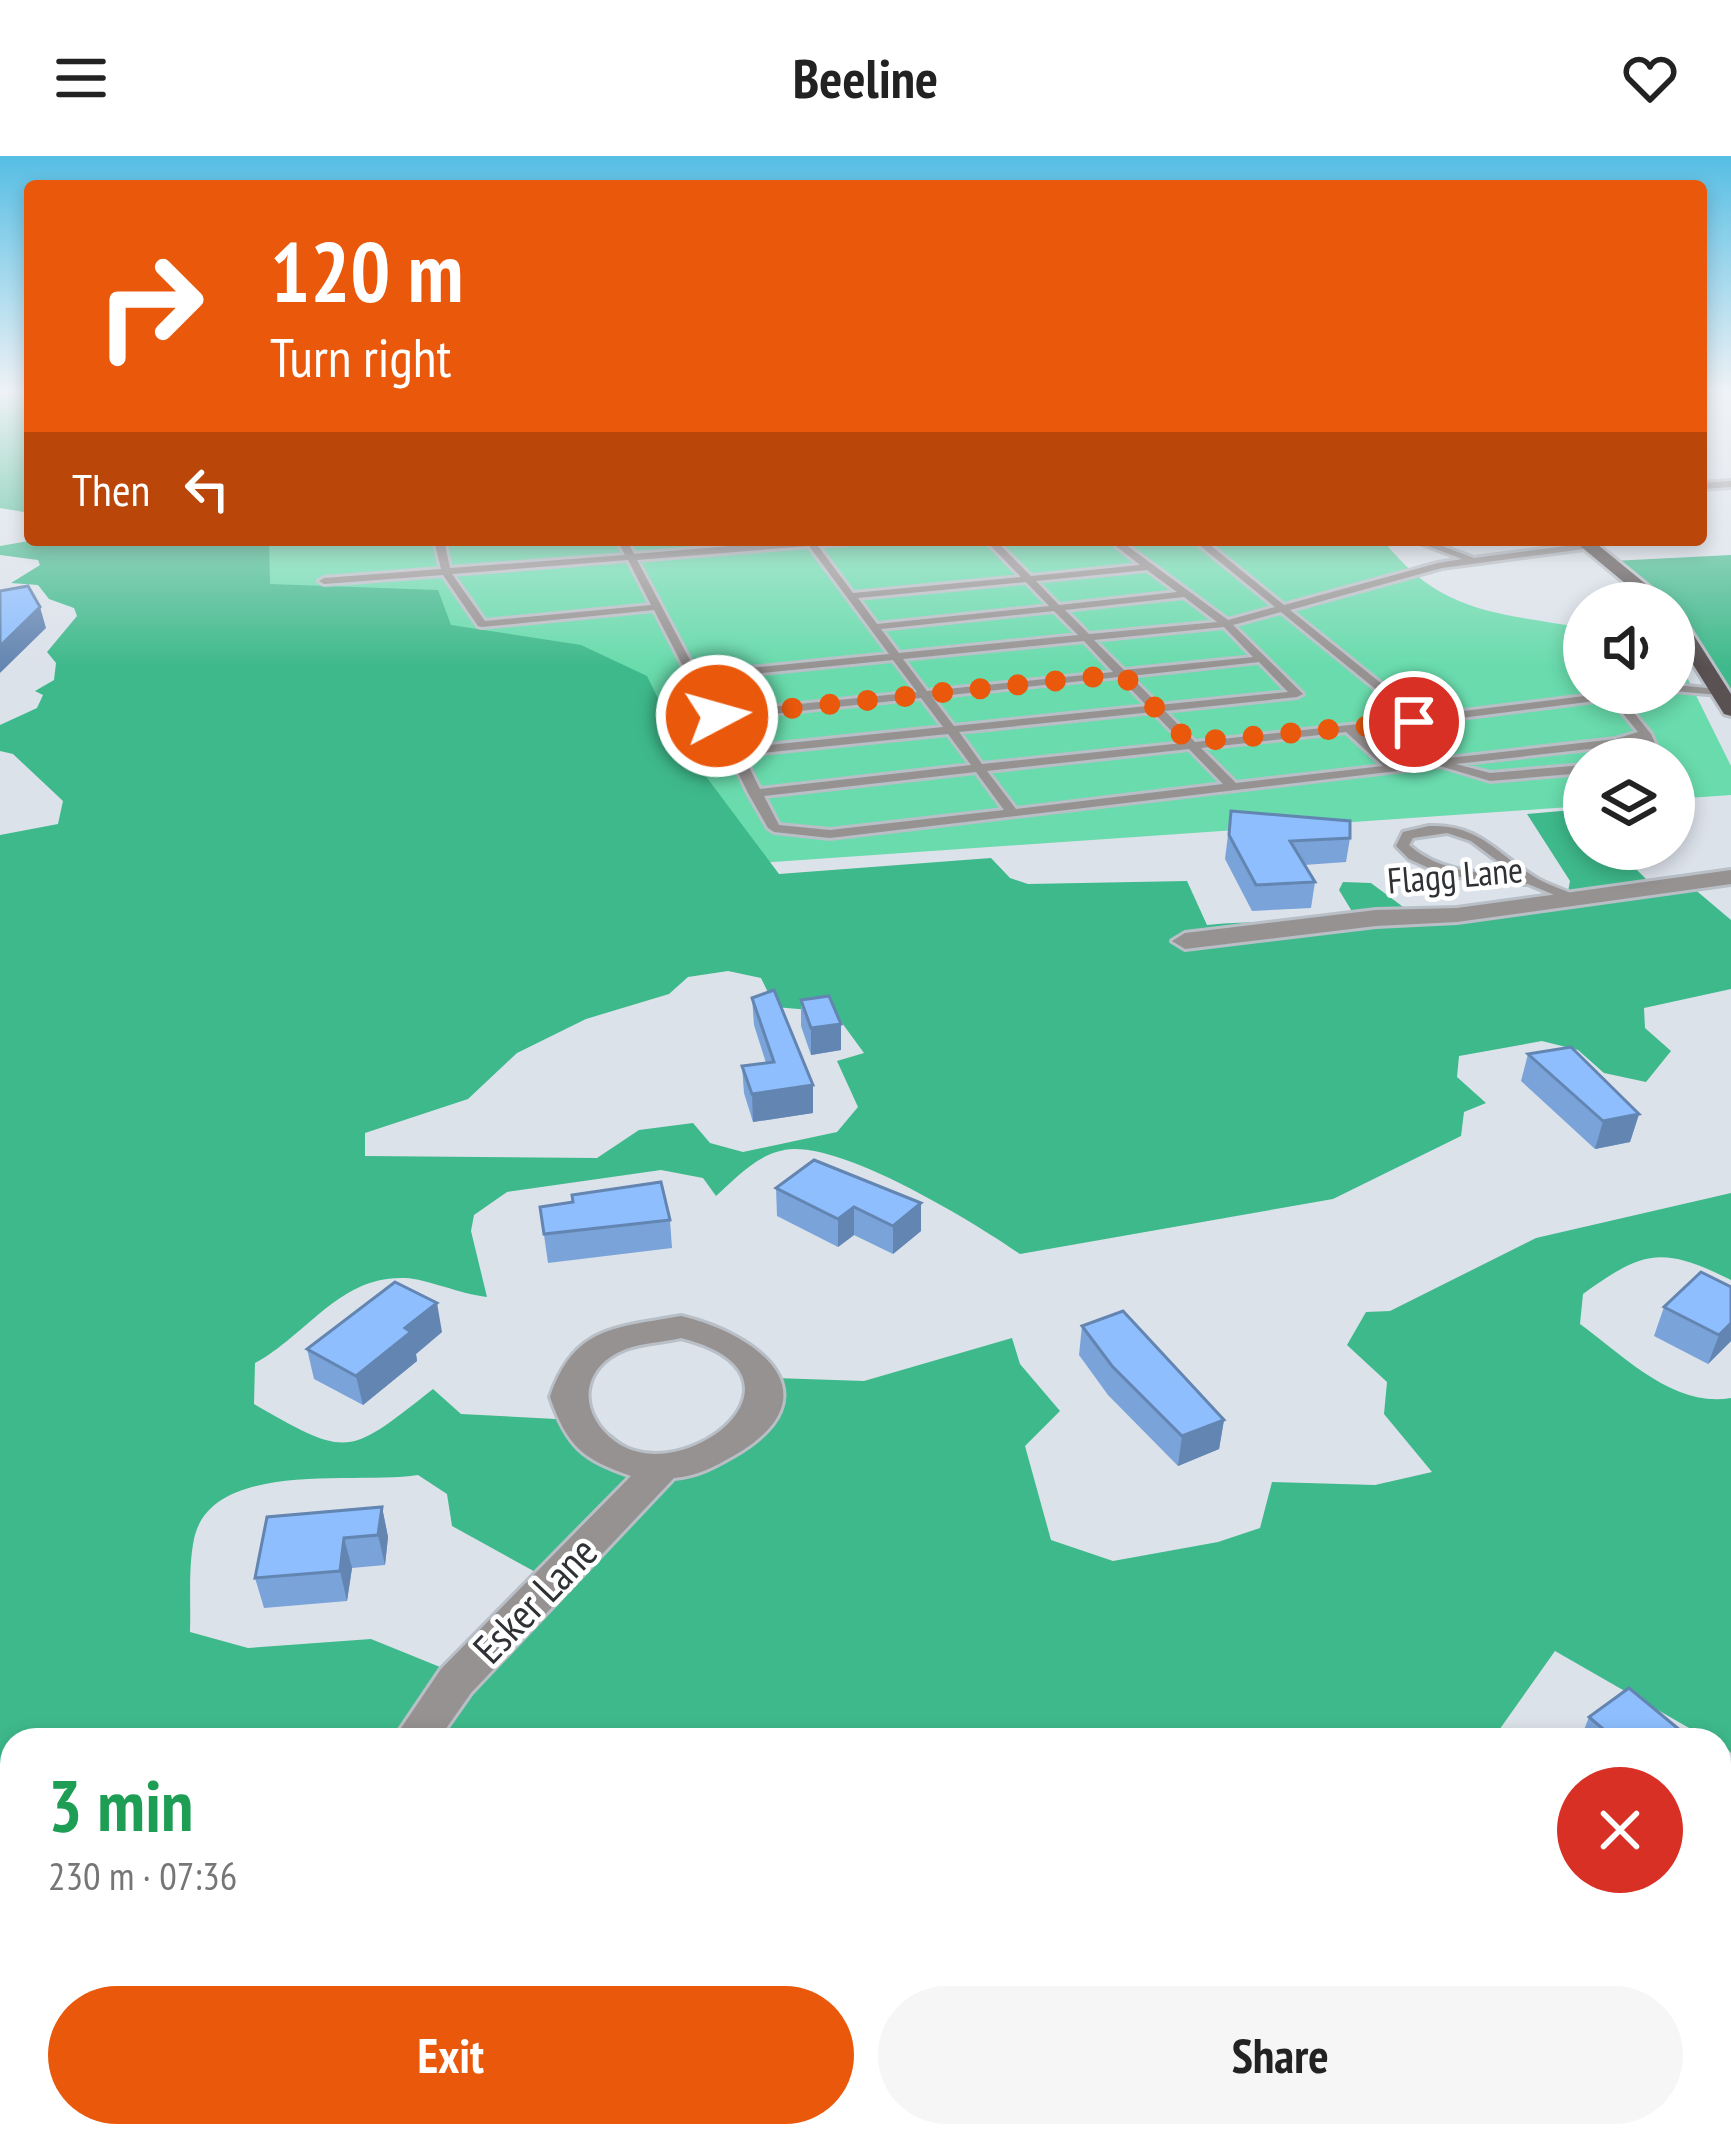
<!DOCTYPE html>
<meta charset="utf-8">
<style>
body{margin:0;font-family:"PT Sans Narrow",sans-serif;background:#f6f6f6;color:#222;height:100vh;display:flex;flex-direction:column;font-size:45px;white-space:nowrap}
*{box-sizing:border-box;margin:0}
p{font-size:39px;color:#767676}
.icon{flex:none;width:66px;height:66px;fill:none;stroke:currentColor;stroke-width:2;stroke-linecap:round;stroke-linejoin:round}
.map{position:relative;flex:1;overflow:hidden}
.details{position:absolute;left:0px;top:1572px;width:1731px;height:420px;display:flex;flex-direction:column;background:#fff;border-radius:36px 36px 0 0;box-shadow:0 6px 18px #0003}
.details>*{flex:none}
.top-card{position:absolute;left:24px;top:24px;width:1683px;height:366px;border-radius:12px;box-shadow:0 6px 18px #0003;background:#ea580c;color:#fff;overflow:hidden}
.buttons{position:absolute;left:1563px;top:426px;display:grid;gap:24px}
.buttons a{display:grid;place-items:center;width:132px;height:132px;border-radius:50%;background:#fff;box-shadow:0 6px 18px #0003;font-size:60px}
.pin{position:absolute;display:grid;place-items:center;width:102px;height:102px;color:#fff;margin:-51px;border:6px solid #fff;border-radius:50%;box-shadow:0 3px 12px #0007}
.me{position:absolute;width:132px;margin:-66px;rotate:84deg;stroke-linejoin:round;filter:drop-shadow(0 0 9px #0008)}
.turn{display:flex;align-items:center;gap:42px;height:252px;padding:0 48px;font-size:54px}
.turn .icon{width:156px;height:156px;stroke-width:2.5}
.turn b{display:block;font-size:84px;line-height:102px}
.then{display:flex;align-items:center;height:114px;padding:0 48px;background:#0003;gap:24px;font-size:45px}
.round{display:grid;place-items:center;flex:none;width:126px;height:126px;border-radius:63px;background:#f6f6f6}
.headline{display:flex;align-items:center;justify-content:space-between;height:204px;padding:0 48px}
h1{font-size:72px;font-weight:700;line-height:90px;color:#1e9e55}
.primary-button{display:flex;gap:24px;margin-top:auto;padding:24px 48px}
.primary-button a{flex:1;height:138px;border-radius:72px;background:#ea580c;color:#fff;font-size:48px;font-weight:700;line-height:138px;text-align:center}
.primary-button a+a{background:#f6f6f6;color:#222}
header{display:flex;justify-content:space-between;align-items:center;height:156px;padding:0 48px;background:#fff;font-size:54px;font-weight:700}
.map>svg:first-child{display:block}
</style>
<header><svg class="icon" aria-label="menu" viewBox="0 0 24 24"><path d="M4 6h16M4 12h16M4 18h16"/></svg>Beeline<svg class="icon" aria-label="heart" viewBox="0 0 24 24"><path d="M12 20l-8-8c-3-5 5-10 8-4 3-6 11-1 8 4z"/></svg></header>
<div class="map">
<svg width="1731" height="1992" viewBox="0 0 1731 1992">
<rect width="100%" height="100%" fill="#dce2ea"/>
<path fill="#69dbac" d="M115,384H1383C1440,458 1498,457 1584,472V537H1674V495L1731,610V639L1674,643V603H1584V650L743,708L232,439Z"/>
<g fill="#3eb98b" fill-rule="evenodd">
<path d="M0,233H30V357L0,352Z"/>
<path d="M34,384H269L270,428L438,434L451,469L581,489L647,520L678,583L779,718L991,702L1010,722L1028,728L1187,725L1207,769C1258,763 1306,770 1356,762L1339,734L1343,726L1371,727L1418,762L1566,746L1570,725L1527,658L1584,653V693H1630L1622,699L1655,732L1692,731L1731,764V833L1644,852L1645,872L1671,895L1646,926L1604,917L1578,894L1542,885L1459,900L1457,921L1486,947L1464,956L1461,980L1333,1043L1020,1098C972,1065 852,992 794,993C761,994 738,1020 716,1040L703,1022L661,1014L507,1036L474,1059L471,1075L487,1141C460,1138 427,1123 405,1122C340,1119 307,1179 255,1207L254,1248C349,1303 348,1300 433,1233L461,1258L594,1265L671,1325L726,1285L775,1222L864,1225L1012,1182L1020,1208L1060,1255L1025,1290L1051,1384L1113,1405L1218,1386L1260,1372L1272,1326L1375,1329L1432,1316L1384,1258L1387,1226L1347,1189L1366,1156L1390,1155L1536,1082L1731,1037V1124C1661,1089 1643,1095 1583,1138L1580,1168C1623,1199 1673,1252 1731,1242V1597L1719,1584H1710L1555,1495L1492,1584H12V1980H1598L1586,1992H0V679L58,668L63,645L13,598L0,595V569L37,552L43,539L35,535L54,524L56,507L47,496L77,460L74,452L49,443L38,429L11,427L40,409L38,404L0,399V390ZM728,815L761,822L775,851L834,856L864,897L837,905L858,951L837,976L743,996L710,987L693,967L639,974L597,1002L365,1000V977L468,943L517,897L586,863L669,838L688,821ZM418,1319L447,1338L452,1370L539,1418L445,1513L371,1483L248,1492L190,1476C191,1446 188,1412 194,1383C211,1302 359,1329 418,1319Z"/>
<path d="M1731,399V550L1674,463V447H1661L1612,405Z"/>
</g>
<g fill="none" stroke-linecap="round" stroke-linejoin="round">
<defs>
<g id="service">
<path d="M1731,325V331L1701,333V327Z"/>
<path d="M434,384H444L450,412L625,399L617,384H627L634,398L804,384H858L853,387L818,390L853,437L1021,421L985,384H995L1031,420L1140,409L1116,390L1118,384H1128L1126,389L1228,464L1275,451L1193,384H1204L1284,449L1438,407L1462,403L1412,384H1426L1474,402L1589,387L1594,390L1592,392L1442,412L1290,454L1392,536L1415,561L1609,537H1641L1622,542L1651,578L1662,603H1650L1641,583L1616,590L1456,608L1490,617L1584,609V617L1490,625L1440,610L830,682L774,676L768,672L748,637L698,534L699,528L690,524L654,454L482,471L478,470L443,419L324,428L319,425L324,422L441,413ZM809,390L889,498L719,515L699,521L637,404ZM628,404L651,449L485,465L452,418ZM1147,414L1177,436L1059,449L1036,425ZM1026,426L1049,450L877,468L858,442ZM1184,441L1217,466L1089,478L1065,454ZM1054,455L1078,479L899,497L881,473ZM1281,456L1384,540L1404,563L1195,586L1165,555L1297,541L1303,538L1233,469ZM1224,471L1253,501L1124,514L1094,484ZM1084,485L1113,516L927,535L903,503ZM893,504L917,536L721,556L710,534L709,527L721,521ZM1259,506L1288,536L1159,549L1130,520ZM1119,521L1147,550L954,570L932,541ZM921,542L943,571L739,592L724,563ZM1611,543L1638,576L1615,583L1396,608L1358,575ZM1153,556L1183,587L982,608L959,576ZM1346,576L1383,610L1236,627L1201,592ZM948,578L971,609L760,633L743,599ZM1189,593L1223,628L1016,653L987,615ZM976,616L1004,654L830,674L779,669L764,640Z"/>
<path d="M1674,529L1719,533L1725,536L1719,539L1674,535Z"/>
<path d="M1429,670C1481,668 1497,699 1538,723C1552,731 1568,734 1581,743L1574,747L1528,728L1479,725L1440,717L1409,703L1396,690L1403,676ZM1447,677L1471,685L1516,719C1478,717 1439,716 1409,689L1413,682Z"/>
</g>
<g id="minor">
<path d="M1731,714V728L1457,766L1376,770L1185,793L1172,785L1185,777L1376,754L1457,752Z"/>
<path d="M681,1160C758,1178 837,1239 735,1299C714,1311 698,1320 674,1322L471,1537L438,1584H393L441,1513L631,1320C582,1303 567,1290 550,1241C574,1170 615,1172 681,1160ZM681,1182C828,1219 685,1335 616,1286C577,1258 579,1211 626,1193C642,1187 664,1186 681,1182Z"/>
<path d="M12,1962V1980H55L50,1992H0V1973Z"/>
</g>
<g id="primary">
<path d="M1573,384H1592L1669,447H1649Z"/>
<path d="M1674,457L1681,459L1731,538V560L1724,558L1674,478Z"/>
<path d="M1731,1817V1871L1719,1875V1822Z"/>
<path d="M1554,1980H1613L1608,1992H1549Z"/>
</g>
</defs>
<use href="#service" stroke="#b9bfc6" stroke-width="6"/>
<use href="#minor" stroke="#b9bfc6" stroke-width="6"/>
<use href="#primary" stroke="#b9bfc6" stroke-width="6"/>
<use href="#service" fill="#979292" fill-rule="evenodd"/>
<use href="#minor" fill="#979292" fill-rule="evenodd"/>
<use href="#primary" fill="#5a5252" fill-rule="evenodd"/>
</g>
<g fill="#7aa3da">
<path d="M1231,655L1350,682L1346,706L1304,709L1315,726L1311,752L1252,755L1225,703Z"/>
<path d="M752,842L813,957L753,966L744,937L742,910L766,907L754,869Z"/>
<path d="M801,844L841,894L811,899L801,870Z"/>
<path d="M1528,898L1639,958L1630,986L1595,993L1521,925Z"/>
<path d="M814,1004L921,1075L893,1098L854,1079L838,1091L777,1060L776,1032Z"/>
<path d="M540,1051L670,1064L672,1092L548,1107Z"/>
<path d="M1731,1131V1185L1708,1208L1654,1180L1664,1151Z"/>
<path d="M1082,1170L1224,1264L1219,1293L1178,1310L1108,1239L1079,1199Z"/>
<path d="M442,1176L416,1198L417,1205L363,1249L314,1223L307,1193Z"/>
<path d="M382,1351L388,1381L385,1409L352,1412L347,1445L264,1452L255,1422Z"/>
<path d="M1589,1561L1692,1584H1580Z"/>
</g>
<g fill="#6385b1">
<path d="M40,451L46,472L0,517V490Z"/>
<path d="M841,868V894L811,899V872Z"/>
<path d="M813,929V957L753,966L752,938Z"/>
<path d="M1639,958L1630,986L1595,993L1603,965Z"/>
<path d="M921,1047V1075L893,1098V1070Z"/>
<path d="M854,1051V1079L838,1091V1063Z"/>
<path d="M437,1147L442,1176L416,1198L417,1205L363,1249L356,1220L405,1172Z"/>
<path d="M1731,1167V1185L1708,1208L1719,1179Z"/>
<path d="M1224,1264L1219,1293L1178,1310L1182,1280Z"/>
<path d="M382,1351L388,1381L385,1409L378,1379Z"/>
<path d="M344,1382L352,1412L347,1445L340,1415Z"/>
</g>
<g fill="#8ebefd" stroke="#6385b1" stroke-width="3">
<path d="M28,430L40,451L0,490V435Z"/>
<path d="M1231,655L1350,665V682L1290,685L1315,726L1256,729L1229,679Z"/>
<path d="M774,834L813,929L752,938L742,910L774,906L752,842Z"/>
<path d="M829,840L841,868L811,872L801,844Z"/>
<path d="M1571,891L1639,958L1603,965L1528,898Z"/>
<path d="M814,1004L921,1047L893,1070L854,1051L838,1063L776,1032Z"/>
<path d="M661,1026L670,1064L544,1078L540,1051L573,1046L572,1039Z"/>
<path d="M1701,1116L1731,1131V1167L1719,1179L1664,1151Z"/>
<path d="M395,1126L437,1147L405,1172L411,1176L356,1220L307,1193Z"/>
<path d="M1123,1155L1224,1264L1182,1280L1112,1210L1082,1170Z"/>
<path d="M382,1351L378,1379L344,1382L340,1415L255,1422L267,1361Z"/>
<path d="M1629,1532L1692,1584H1616L1589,1561Z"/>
</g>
<linearGradient id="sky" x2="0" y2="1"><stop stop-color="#56bee4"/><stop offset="0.46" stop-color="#eff2f6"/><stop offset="1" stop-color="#eff2f6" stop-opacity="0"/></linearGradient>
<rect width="1731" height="512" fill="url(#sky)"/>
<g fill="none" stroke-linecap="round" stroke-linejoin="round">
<path stroke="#ea580c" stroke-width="21" stroke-dasharray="0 37.8" d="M717,560L1122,518L1189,586L1414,566"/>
</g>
<g text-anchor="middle" stroke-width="9" stroke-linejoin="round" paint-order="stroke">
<g font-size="36" fill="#2f3135" stroke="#fff">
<text transform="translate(1455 719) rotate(-5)" y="13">Flagg Lane</text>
</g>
<g font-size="42" fill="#2f3135" stroke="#fff">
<text transform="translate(535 1444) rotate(-46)" y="15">Esker Lane</text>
</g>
</g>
</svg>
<div class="buttons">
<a><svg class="icon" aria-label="sound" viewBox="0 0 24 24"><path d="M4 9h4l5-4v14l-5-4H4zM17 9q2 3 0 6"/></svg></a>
<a><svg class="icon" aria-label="layers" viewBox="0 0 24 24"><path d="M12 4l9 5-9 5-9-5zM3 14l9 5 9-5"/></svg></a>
</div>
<div class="pin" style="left:1414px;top:566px;background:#d93025"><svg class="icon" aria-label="arrive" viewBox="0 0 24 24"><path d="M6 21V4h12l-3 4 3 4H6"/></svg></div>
<svg class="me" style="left:717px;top:560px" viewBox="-20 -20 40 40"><circle r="17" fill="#ea580c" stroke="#fff" stroke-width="3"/><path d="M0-11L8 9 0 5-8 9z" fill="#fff"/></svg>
<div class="top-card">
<div class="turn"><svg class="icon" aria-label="right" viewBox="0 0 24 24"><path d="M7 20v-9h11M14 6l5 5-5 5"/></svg><div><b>120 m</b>Turn right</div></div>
<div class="then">Then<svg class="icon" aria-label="left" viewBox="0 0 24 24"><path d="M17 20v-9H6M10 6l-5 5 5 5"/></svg></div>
</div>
<section class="details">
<div class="headline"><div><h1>3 min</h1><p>230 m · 07:36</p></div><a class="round" style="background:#d93025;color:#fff"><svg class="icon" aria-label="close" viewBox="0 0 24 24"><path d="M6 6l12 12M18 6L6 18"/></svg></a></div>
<div class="primary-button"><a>Exit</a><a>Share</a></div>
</section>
</div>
